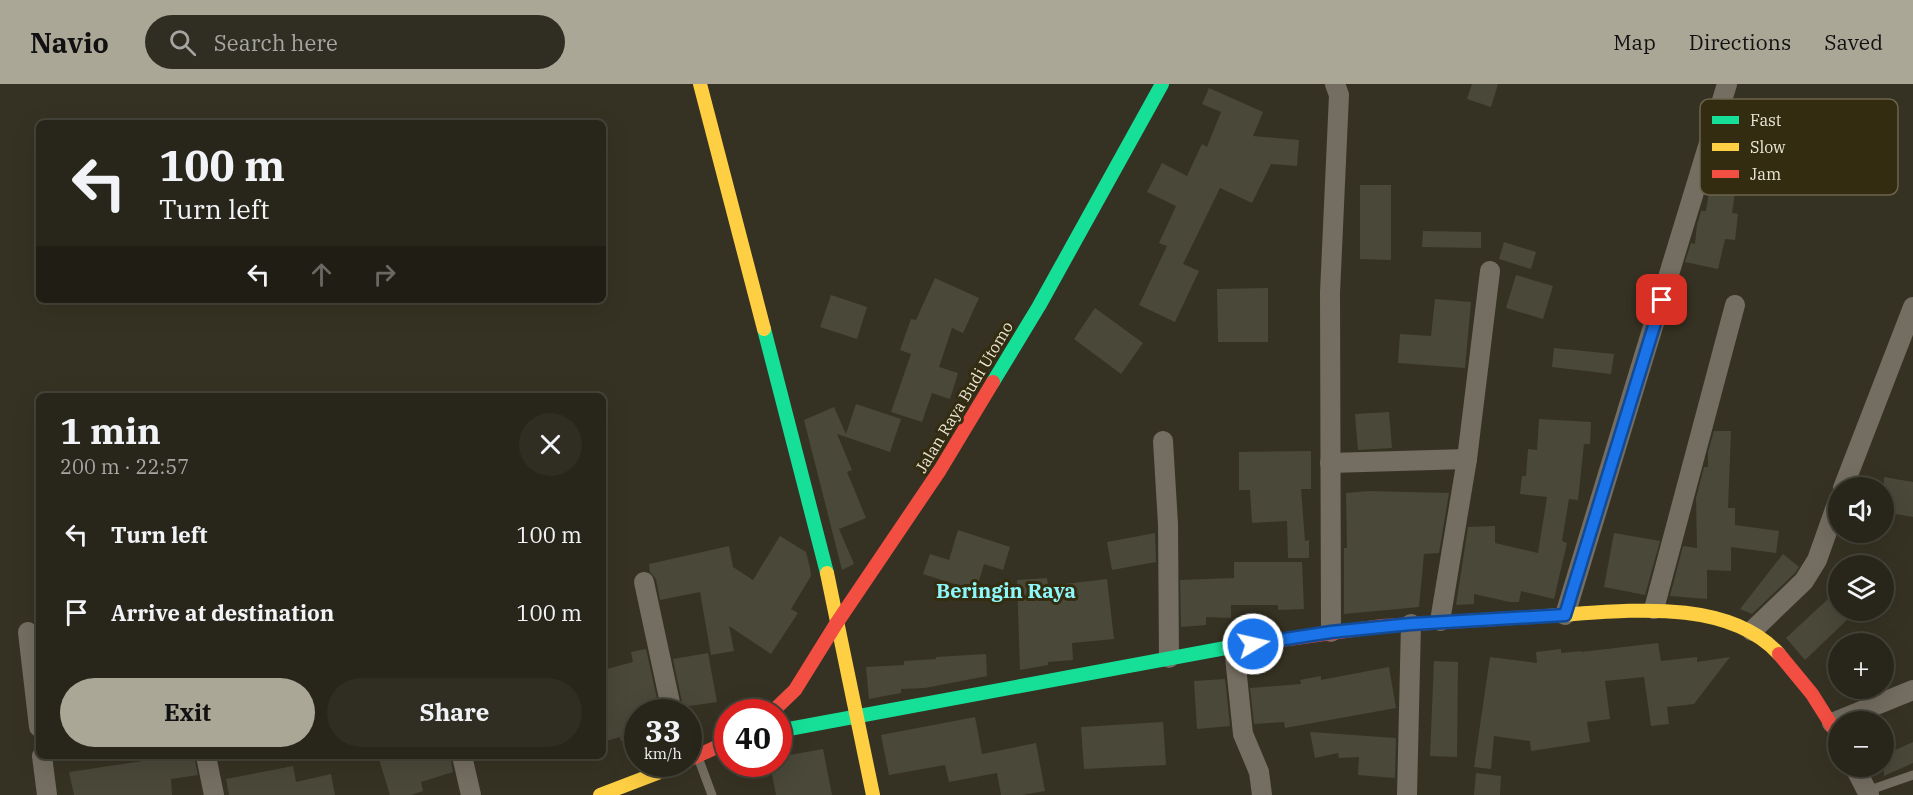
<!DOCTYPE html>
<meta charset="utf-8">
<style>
body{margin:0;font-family:"IBM Plex Serif",serif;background:#302e23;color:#f1f3f6;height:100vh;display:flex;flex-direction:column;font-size:22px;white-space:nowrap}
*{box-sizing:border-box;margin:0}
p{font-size:20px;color:#a5a5a2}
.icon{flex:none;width:33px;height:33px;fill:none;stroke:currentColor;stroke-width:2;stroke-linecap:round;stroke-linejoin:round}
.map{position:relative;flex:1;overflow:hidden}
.sheet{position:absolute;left:36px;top:309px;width:570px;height:366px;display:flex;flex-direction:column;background:#28261a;border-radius:9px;box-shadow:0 6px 24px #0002,0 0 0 2px #444339}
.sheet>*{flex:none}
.guide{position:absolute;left:36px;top:36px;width:570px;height:183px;border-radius:9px;box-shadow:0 6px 24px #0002,0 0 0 2px #444339;background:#28261a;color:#f1f3f6;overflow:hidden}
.fabs{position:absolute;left:1828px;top:393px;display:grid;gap:12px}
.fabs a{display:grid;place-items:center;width:66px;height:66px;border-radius:50%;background:#28261a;box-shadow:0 6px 24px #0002,0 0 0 2px #444339;font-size:30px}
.speed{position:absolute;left:624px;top:615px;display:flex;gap:12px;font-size:30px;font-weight:700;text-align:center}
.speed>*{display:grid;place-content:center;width:78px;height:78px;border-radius:50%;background:#28261a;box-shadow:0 6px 24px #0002,0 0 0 2px #444339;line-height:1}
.speed small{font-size:15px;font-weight:400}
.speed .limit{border:9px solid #d22;background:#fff;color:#111}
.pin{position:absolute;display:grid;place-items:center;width:51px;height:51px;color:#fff;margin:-26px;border-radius:12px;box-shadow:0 3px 9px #0006}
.me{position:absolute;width:66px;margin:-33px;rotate:81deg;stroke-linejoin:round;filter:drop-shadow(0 0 4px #0008)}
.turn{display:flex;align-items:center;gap:21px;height:126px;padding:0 24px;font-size:27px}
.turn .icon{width:78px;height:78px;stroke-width:2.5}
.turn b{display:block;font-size:42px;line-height:51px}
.lanes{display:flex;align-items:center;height:57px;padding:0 24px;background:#0003;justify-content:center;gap:30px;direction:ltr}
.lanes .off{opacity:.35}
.round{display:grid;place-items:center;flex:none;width:63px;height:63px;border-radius:32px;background:#302e23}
.headline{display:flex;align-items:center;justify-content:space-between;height:102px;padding:0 24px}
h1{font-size:36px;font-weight:700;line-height:45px}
.button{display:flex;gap:12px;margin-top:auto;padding:12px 24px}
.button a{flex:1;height:69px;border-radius:36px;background:#aba797;color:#111;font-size:24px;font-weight:700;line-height:69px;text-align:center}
.button a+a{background:#302e23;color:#f1f3f6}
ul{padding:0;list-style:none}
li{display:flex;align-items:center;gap:18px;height:78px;padding:0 24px}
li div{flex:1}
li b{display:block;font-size:22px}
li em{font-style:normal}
header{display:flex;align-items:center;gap:36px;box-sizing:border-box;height:84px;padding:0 30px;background:#aba797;color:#111}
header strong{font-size:28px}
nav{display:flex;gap:33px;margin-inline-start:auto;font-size:21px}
.search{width:420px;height:54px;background:#302e23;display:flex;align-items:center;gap:15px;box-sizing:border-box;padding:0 21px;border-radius:33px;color:#a5a5a2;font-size:22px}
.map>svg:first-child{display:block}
</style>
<header>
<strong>Navio</strong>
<div class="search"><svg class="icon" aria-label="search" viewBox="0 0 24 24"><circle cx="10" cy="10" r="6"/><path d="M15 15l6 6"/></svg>Search here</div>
<nav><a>Map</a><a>Directions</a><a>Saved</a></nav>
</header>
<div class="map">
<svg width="1913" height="711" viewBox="0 0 1913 711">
<rect width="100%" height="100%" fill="#363223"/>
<g fill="#494839">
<path d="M1472,0H1498L1491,23L1467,15Z"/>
<path d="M1209,4L1263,28L1253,52L1299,56L1297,82L1271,80L1252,119L1220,104L1183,180L1199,187L1175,238L1139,221L1167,162L1159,159L1176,122L1147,108L1162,79L1187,92L1202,60L1207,63L1221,28L1202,20Z"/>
<path d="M1712,90L1737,93L1732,129L1738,130L1735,156L1725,155L1718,185L1685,178L1691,159L1695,160L1697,141L1701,127H1706Z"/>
<path d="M1360,101H1391V176L1360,175Z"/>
<path d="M1423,147L1481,148V164L1422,163Z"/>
<path d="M1504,158L1536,168L1531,185L1499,175Z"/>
<path d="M1516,191L1553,202L1543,235L1506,224Z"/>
<path d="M935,194L979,214L963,249L952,244L939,283L958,289L950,315L932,309L922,338L891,328L911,270L900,266L911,235L916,236Z"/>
<path d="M1268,204V258H1218L1217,205Z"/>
<path d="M831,211L867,223L857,255L820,243Z"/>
<path d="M1435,215L1471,218L1465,284L1398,279L1400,250L1431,252Z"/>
<path d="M1095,224L1143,259L1121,290L1074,255Z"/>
<path d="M1554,264L1614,270L1611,290L1552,283Z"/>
<path d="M856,320L901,335L890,368L837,350L852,386L847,388L866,434L839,445L854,480L842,486L804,336L834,323L846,350Z"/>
<path d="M1389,328L1392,364L1358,366L1355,330Z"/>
<path d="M1539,335L1591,338L1590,360H1584L1578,416L1569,415L1562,457L1567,459L1554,515L1521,507L1519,518H1510L1474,510V520L1456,521L1468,443L1495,442V459L1538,469L1547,413L1520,410L1522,392H1526L1528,365L1537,366Z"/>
<path d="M1714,347H1731L1728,424H1735V441L1779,447L1776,469L1731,463V487L1707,486V515L1670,512L1683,462L1697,464L1696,414L1704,383H1708V368Z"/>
<path d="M1311,367V405H1301L1305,457L1309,456V474H1288L1287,437L1252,439L1250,406H1239V368Z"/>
<path d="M1884,393L1913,398V433L1884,428Z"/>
<path d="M1369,407L1449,409L1439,469L1424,470L1419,523L1344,530V464H1347L1346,409Z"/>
<path d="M958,446L1010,463L1003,486L984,480L976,507L923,490L930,470L949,476Z"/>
<path d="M1155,449L1156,478L1112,486L1107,458Z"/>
<path d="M1614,449L1660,457L1645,511L1604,503Z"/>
<path d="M780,452L806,468L810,484L811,492L791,525L798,529L771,570L729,542L734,567L711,571L700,508L660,516L656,495L650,488L649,480L729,462L733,483L753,496Z"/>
<path d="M1783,470L1799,483L1795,489L1752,530L1740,525Z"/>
<path d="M1234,478H1302L1304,525L1278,526V521H1231V534L1206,533V541L1181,543L1180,496L1234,494Z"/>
<path d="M1047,494L1048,502L1107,495L1114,555L1072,559L1073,576L1048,578V581L1020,586L1017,496Z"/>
<path d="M1828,515L1847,536L1805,576L1786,554Z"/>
<path d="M1658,559L1661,577L1697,573V578L1730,573L1694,620L1667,623L1669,640L1651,642L1644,593L1605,597L1610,635L1587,638L1590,658L1531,667L1530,657L1494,652L1491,685L1474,683L1490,573L1537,579L1536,568L1561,565V569L1581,567V568Z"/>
<path d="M646,565L660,628H638V652L621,657L620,653L603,658V586L633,578L631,568Z"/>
<path d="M708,569L717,618L683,623L673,575Z"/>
<path d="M986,570L987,592L925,604L901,605V609L869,615L866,583L904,581V577L936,575V573Z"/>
<path d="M1434,577L1458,578L1457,673L1430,672Z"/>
<path d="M1389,583L1396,624L1285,644L1284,638L1254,640L1250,604L1301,600L1300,596L1321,592V596Z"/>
<path d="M1225,595L1230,642L1197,645L1194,597Z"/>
<path d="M975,633L982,670L1036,659L1045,707L1022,711H1001L997,689L949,698L945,681L889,691L881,651Z"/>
<path d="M1163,638L1166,681L1084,685L1081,643Z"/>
<path d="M1310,648L1396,654L1395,694L1358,691L1359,673L1339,674L1338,669L1315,674Z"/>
<path d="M1913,658V679L1884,692V671Z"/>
<path d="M823,665L832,711H776L770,680H778V673Z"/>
<path d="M176,672H194L198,691L171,695L172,711H74L69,688Z"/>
<path d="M378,672H450L453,688L421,698L423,707L411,711H390Z"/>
<path d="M293,682L296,698L331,690L335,711H229L226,695Z"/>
<path d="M1476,689L1501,692L1500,711H1474Z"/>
</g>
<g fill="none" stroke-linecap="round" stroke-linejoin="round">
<g stroke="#746d61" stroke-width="9">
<path d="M699,676L712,711"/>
<path d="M1867,707L1913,691"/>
</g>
<g stroke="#746d61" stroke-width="20">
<path d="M1163,357L1168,440L1169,574"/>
<path d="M1330,379L1467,375"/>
<path d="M1843,404L1913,223"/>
<path d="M644,498L672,628"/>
<path d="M1654,525L1735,221"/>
<path d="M1565,531L1727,0"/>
<path d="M1440,537L1467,375L1490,187"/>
<path d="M1752,547L1804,497L1817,476L1839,414"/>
<path d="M28,548L39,643"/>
<path d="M1331,548L1330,209L1339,11L1335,0"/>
<path d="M1234,563L1243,650L1259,688L1262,711"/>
<path d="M1832,639L1913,606"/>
<path d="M42,672L47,711"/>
<path d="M206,672L214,711"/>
<path d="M462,672L471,711"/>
<path d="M1854,682L1869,711"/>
<path d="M1407,711L1411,540"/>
</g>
<g stroke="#16e098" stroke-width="14">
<path d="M764,245L827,489"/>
<path d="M993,298L1039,222L1162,0"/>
<path d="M778,647L1231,563"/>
</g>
<g stroke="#ffcf43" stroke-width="14">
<path d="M700,0L764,245"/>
<path d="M827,489L873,711"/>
<path d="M1545,532C1618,528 1725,511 1779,570"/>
<path d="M600,711L681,680"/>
</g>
<g stroke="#f24e42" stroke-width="14">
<path d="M1231,563L1382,542L1545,532"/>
<path d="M1779,570L1812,610L1839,653"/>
<path d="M772,628L795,606L836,540L940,386L993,298"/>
<path d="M688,676L728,658"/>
</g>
</g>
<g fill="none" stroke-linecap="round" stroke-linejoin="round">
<defs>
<path id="route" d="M1253,560L1331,548L1411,540L1565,531L1662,216"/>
</defs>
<use href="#route" stroke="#114b97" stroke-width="15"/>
<use href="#route" stroke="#1a73e8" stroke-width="10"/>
</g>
<g text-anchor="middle" stroke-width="6" stroke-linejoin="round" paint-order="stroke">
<g font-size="16" fill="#eae6d6" stroke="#342c10">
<text transform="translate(964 313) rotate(-59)" y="6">Jalan Raya Budi Utomo</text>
</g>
<g font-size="20" font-weight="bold" fill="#8df8fa" stroke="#342c10">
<text x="1006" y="514">Beringin Raya</text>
</g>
</g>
<rect x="1700" y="15" width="198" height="96" rx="9" fill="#342c10" stroke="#6b644b" stroke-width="1.5"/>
<rect x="1712" y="32" width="27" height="8" fill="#16e098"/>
<rect x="1712" y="59" width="27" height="8" fill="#ffcf43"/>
<rect x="1712" y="86" width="27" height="8" fill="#f24e42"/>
<g font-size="16" fill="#eae6d6">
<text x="1750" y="42">Fast</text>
<text x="1750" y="69">Slow</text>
<text x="1750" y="96">Jam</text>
</g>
</svg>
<div class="fabs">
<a><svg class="icon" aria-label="sound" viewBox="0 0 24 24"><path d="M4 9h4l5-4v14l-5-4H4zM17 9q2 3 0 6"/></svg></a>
<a><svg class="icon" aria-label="layers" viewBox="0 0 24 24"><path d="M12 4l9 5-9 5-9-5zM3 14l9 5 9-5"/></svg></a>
<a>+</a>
<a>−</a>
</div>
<div class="speed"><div>33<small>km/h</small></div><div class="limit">40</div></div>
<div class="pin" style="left:1662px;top:216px;background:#d93025"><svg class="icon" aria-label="arrive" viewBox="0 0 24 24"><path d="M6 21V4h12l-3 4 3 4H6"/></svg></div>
<svg class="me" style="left:1253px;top:560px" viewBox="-20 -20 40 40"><circle r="17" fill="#1a73e8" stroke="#fff" stroke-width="3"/><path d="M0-11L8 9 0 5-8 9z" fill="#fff"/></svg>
<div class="guide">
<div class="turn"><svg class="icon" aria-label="left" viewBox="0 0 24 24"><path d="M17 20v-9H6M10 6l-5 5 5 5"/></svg><div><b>100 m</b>Turn left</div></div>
<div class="lanes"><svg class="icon" aria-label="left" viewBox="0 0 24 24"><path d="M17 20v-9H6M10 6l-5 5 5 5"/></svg><svg class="icon off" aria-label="ahead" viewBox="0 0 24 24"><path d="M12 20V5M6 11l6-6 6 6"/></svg><svg class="icon off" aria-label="right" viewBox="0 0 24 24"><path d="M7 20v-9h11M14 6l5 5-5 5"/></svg></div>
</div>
<section class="sheet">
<div class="headline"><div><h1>1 min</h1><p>200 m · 22:57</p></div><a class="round"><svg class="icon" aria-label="close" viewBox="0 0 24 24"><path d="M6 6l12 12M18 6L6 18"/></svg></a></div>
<ul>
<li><svg class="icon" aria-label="left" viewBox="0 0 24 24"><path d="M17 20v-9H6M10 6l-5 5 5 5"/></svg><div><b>Turn left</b></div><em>100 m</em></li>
<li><svg class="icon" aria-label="arrive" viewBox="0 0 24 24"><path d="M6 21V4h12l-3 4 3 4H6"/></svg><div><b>Arrive at destination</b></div><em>100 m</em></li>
</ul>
<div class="button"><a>Exit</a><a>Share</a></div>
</section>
</div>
